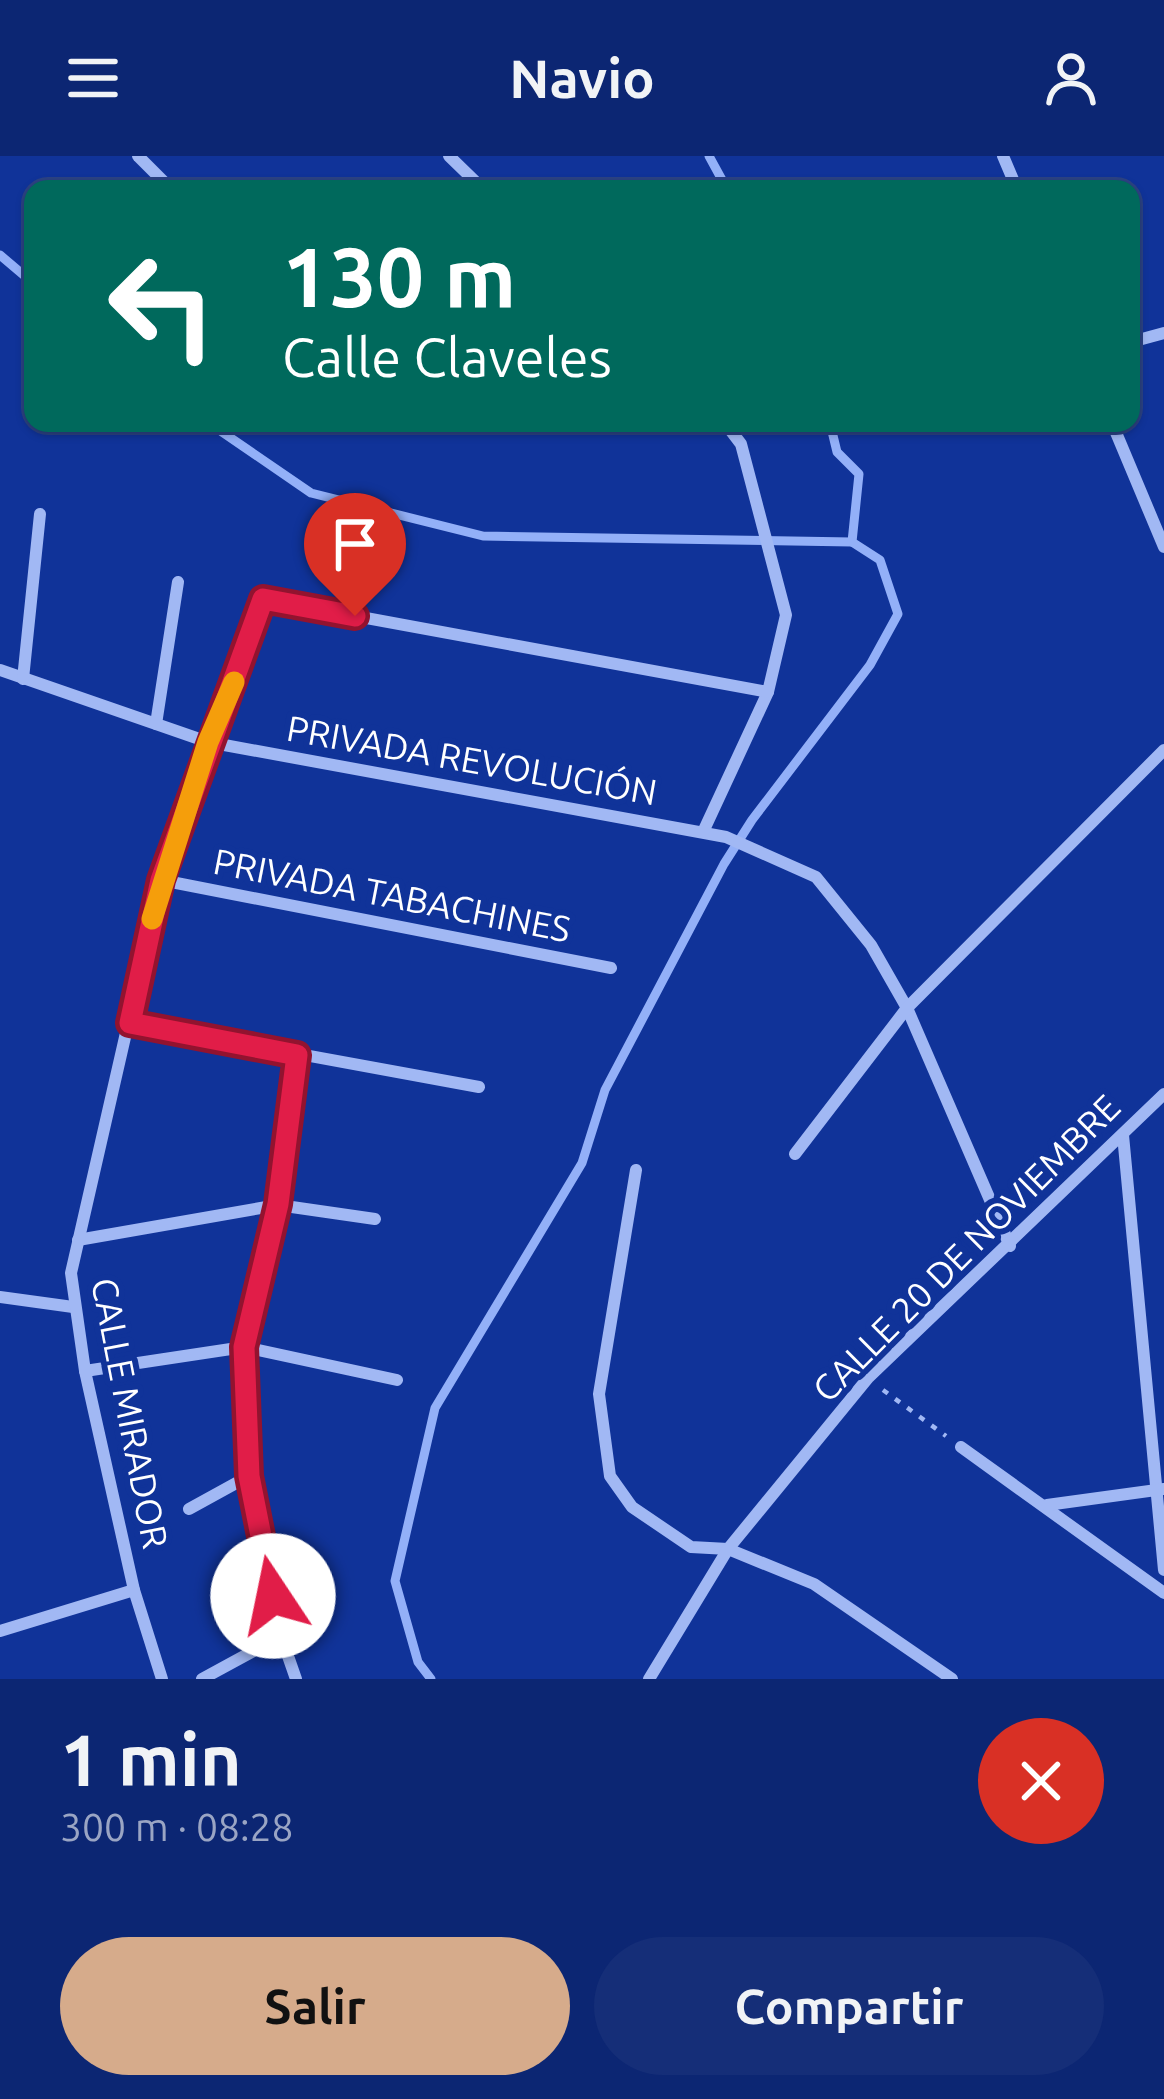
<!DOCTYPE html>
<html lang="es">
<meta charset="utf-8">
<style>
body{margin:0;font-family:Ubuntu,sans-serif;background:#152e78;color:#f1f3f6;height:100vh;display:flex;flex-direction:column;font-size:45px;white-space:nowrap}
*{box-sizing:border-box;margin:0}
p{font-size:39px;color:#9aa5c4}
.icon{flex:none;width:66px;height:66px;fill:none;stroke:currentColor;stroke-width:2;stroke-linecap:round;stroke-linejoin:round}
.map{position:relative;height:1523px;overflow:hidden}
.sheet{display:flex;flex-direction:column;background:#0c2673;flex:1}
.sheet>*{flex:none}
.banner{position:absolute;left:24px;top:24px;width:1116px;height:252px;border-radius:24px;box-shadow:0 3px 9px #0004,0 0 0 3px #2c4385;background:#00695c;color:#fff;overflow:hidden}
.pin{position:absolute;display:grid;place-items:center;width:102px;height:102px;color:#fff;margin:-123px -51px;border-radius:50% 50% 50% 0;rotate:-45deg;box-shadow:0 0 12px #0007}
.pin .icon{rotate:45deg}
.me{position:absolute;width:132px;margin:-66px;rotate:349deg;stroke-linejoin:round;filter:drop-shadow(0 0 9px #0008)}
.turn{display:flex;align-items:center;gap:42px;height:252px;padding:0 60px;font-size:54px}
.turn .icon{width:156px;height:156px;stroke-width:2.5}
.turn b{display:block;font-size:84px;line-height:102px}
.round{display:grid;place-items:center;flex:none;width:126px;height:126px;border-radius:63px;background:#152e78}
.headline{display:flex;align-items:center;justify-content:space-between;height:204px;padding:0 60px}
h1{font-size:72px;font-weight:700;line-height:90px}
.primary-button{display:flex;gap:24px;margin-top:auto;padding:24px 60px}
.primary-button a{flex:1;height:138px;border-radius:72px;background:#d6ab8b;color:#111;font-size:48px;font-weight:700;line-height:138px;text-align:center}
.primary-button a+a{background:#152e78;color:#f1f3f6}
header{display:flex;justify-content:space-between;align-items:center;height:156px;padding:0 60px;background:#0c2673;font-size:54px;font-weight:700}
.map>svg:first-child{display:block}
</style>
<header><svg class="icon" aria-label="menu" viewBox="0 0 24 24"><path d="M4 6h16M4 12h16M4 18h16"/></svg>Navio<svg class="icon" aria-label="person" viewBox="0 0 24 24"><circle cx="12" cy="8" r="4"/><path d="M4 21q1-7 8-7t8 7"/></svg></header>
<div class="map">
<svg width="1164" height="1523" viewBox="0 0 1164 1523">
<rect width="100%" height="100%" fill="#103399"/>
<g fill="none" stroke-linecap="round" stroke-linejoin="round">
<g stroke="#93b0f8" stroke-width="9">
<path d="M709,0L727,33"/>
<path d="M0,99L33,127"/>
<path d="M209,267L311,337L483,380L852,386"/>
<path d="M431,1523L418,1506L395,1425L435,1252L582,1007L605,934L724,708L752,664L870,509L898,458L880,404L852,386L859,318L837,296L830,267"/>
</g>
<path stroke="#a1b8f4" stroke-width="4.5" stroke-dasharray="6 9" stroke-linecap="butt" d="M883,1234L946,1280"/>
<g stroke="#a1b8f4" stroke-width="12">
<path d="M138,0L171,33"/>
<path d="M449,0L483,33"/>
<path d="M1003,0L1017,33"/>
<path d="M1131,186L1164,177"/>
<path d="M1112,267L1164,391"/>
<path d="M0,514L208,586L726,681L816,721L871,789L907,852L1010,1090"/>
<path d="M23,523L40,358"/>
<path d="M156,568L178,426"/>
<path d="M703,676L768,536L786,459L741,288L725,267"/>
<path d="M161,724L611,812"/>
<path d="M130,867L479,931"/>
<path d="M1123,979L1164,1414"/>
<path d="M795,998L907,852L1164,594"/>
<path d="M636,1014L599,1238L610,1320L632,1351L691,1391L728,1393L814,1428L952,1523"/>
<path d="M78,1084L278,1049L375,1063"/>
<path d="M0,1141L73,1151"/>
<path d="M85,1215L244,1191L397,1224"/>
<path d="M961,1291L1164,1437"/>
<path d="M1047,1349L1164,1333"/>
<path d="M189,1353L249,1320"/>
<path d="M0,1475L134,1434"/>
<path d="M162,1523L134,1434L85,1215L71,1117L161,724L263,443L768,536"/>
<path d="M202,1523L281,1480"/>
<path d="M296,1523L281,1480L249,1320L244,1191L278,1049L297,899"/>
<path d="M649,1523L728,1393L868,1222L1164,938"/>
</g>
</g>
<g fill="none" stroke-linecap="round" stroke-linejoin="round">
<defs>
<path id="route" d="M273,1440L249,1320L244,1191L278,1048L297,899L130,867L161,724L263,443L355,460"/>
</defs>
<use href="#route" stroke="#92132f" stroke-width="30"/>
<use href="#route" stroke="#e11d48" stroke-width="21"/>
<path stroke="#f59e0b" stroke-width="21" d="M152,763L208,586L234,526"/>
</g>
<g text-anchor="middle" stroke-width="12" stroke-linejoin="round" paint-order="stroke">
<g font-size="36" fill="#fff" stroke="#103399">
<text transform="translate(472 604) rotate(10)" y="13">PRIVADA REVOLUCIÓN</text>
<text transform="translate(392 739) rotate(11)" y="13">PRIVADA TABACHINES</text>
<text transform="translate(966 1092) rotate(-45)" y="13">CALLE 20 DE NOVIEMBRE</text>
<text transform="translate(130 1257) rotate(79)" y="13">CALLE MIRADOR</text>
</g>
</g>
</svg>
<div class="pin" style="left:355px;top:460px;background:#d93025"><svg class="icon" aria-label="arrive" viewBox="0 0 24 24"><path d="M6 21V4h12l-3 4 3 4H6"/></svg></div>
<svg class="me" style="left:273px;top:1440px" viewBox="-20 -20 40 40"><circle r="19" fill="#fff"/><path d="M0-13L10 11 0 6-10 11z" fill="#e11d48"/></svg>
<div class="banner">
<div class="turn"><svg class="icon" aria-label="left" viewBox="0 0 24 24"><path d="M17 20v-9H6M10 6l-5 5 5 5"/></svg><div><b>130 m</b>Calle Claveles</div></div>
</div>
</div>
<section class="sheet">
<div class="headline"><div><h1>1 min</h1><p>300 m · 08:28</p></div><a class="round" style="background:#d93025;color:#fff"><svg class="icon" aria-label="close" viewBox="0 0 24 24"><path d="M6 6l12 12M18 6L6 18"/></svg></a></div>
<div class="primary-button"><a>Salir</a><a>Compartir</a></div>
</section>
